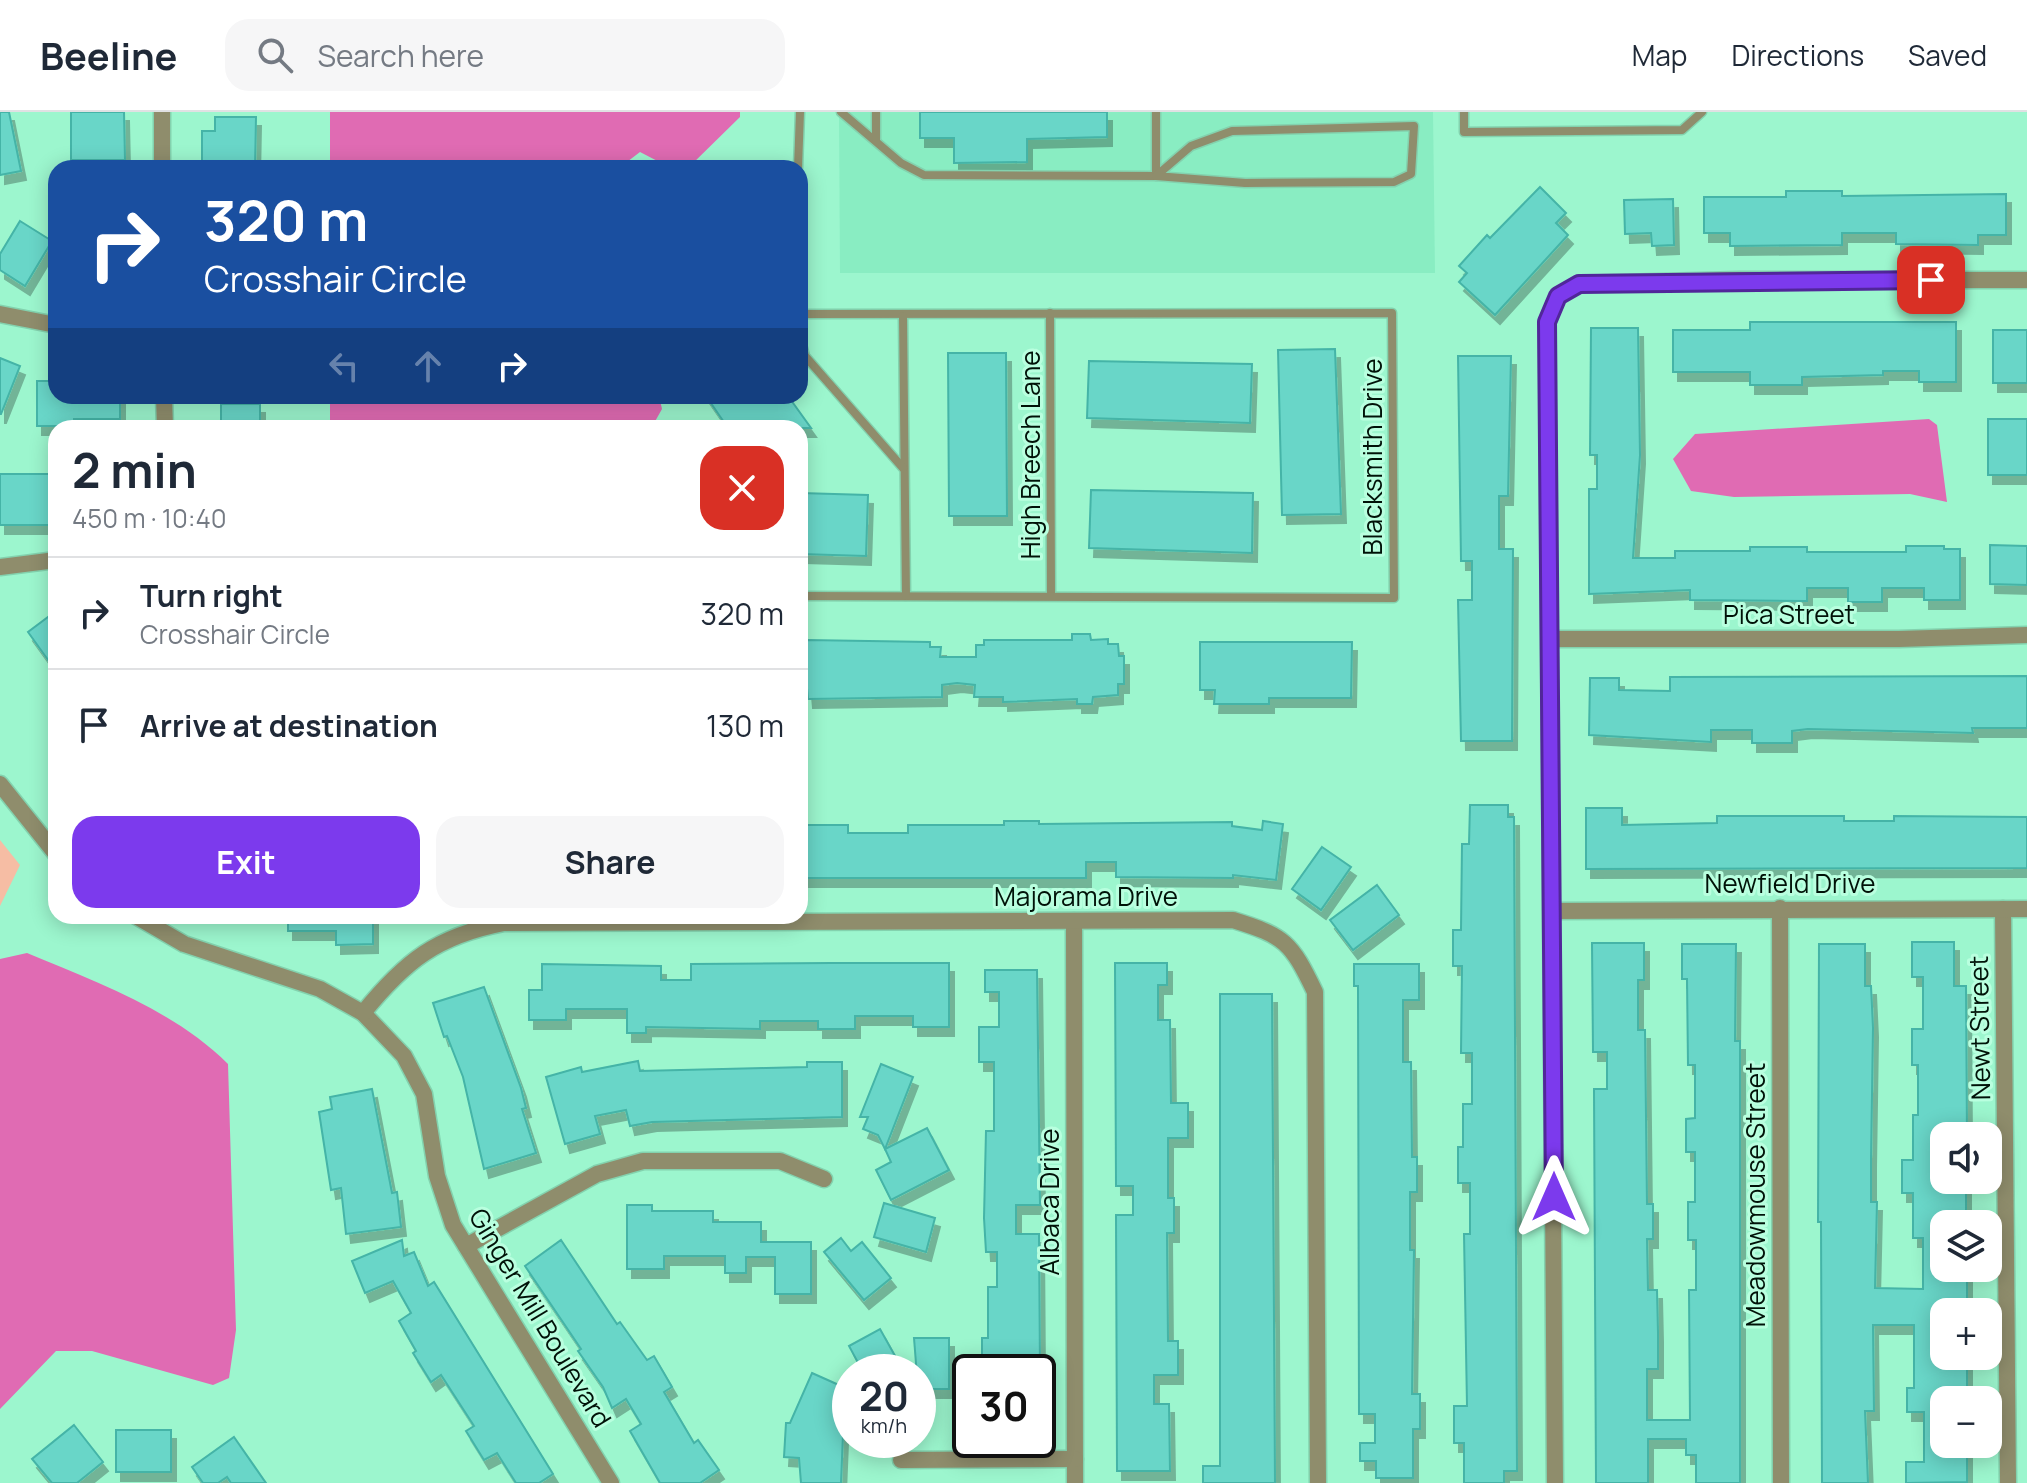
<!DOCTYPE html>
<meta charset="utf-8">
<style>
body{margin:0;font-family:Manrope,sans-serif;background:#f6f6f7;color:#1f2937;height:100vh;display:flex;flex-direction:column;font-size:30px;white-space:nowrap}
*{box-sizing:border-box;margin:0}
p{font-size:26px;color:#747a83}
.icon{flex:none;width:44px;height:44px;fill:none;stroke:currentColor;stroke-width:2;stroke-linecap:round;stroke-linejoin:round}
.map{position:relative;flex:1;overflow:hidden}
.drawer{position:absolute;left:48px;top:308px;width:760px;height:504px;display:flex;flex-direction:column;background:#fff;border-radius:24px;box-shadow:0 4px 20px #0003}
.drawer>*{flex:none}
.banner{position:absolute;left:48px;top:48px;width:760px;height:244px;border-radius:24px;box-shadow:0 4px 20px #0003;background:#1a4fa0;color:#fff;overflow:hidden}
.fabs{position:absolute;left:1930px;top:1010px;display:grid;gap:16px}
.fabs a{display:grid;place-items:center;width:72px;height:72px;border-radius:16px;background:#fff;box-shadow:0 4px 20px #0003;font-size:40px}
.speed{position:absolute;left:832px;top:1242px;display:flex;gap:16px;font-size:40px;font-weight:700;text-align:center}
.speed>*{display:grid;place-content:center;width:104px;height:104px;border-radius:50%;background:#fff;box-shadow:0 4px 20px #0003;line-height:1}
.speed small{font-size:20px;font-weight:400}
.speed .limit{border:4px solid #111;border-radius:12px;background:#fff;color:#111}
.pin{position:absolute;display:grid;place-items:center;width:68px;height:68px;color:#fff;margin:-34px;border-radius:16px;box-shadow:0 4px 12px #0006}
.me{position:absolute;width:88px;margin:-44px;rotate:0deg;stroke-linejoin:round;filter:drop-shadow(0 0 6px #0008)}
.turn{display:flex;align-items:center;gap:28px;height:168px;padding:0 24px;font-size:36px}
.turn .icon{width:104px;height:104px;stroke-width:2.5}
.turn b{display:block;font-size:56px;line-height:68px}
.lanes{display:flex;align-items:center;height:76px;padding:0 24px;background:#0003;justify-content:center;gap:40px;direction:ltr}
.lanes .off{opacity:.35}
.round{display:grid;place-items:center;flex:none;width:84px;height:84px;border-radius:24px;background:#f6f6f7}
.overview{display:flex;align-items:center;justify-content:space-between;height:136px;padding:0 24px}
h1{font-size:48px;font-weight:700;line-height:60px}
.button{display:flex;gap:16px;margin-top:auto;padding:16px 24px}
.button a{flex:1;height:92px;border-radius:24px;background:#7c3aed;color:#fff;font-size:32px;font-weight:700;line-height:92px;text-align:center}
.button a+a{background:#f6f6f7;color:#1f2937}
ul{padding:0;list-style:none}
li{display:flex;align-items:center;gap:24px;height:112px;padding:0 24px;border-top:2px solid #e0e1e3}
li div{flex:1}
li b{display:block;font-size:30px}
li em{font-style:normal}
header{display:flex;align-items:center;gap:48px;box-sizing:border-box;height:112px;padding:0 40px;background:#fff;border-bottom:2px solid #e0e1e3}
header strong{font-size:38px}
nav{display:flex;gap:44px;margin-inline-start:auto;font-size:28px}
.search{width:560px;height:72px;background:#f6f6f7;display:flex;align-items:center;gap:20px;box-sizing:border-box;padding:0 28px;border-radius:24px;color:#747a83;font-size:30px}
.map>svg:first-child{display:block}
</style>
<header>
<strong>Beeline</strong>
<div class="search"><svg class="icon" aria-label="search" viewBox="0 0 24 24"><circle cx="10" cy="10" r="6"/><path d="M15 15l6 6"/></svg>Search here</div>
<nav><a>Map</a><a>Directions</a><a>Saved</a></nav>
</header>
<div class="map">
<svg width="2027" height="1371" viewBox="0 0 2027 1371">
<defs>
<filter id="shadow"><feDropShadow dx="5" dy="9" stdDeviation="0" flood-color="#0004"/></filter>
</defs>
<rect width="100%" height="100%" fill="#9cf6ce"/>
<path fill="#89edc2" d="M839,0H1433L1435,161H840Z"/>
<path fill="#f6bda4" d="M0,728L20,753L0,794Z"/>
<g fill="#e06bb3">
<path d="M330,0H740V5L688,56H671L640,40L619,56H330Z"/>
<path d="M330,284H659L662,297L653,313L330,316Z"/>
<path d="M1929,307L1937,313L1947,390L1910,382L1734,385L1691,379L1673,347L1695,322Z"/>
<path d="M27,841C96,870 174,898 228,952L236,1218L229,1266L213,1273L92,1239H56L0,1297V847Z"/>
</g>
<g fill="#69d6c8" stroke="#44b4a7" stroke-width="2" filter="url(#shadow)">
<path d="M0,0H9L21,59L0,63Z"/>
<path d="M71,0H124L125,48H71Z"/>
<path d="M920,0H1107V25L1027,27V50L954,51V26H920Z"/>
<path d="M215,5H256L255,56H202V19H215Z"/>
<path d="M1540,75L1566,101L1556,111L1568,123L1495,203L1459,170L1467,161L1459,154L1487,123L1490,126Z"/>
<path d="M1786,79H1842V84L2006,82V123H1978V133L1896,132V121H1842V133L1730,134V121H1704V85H1786Z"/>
<path d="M1673,87L1674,133L1652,134L1651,121L1625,122L1624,88Z"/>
<path d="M20,109L52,129L25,174L0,158V142Z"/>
<path d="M1750,210H1956V270H1919V259H1883V263L1802,265V273H1750V260H1673V218H1750Z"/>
<path d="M1591,216H1638L1640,343L1633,446H1675V439H1750V435H1807V440H1906V434H1944V437H1960V488H1924V476H1882V490H1848V476H1807V489L1690,488V478L1589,482V377H1597V343H1590Z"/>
<rect x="1993" y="218" width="34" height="53"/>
<path d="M1335,237L1341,402L1282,403L1278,238Z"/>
<path d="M948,241H1006L1007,404H949Z"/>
<path d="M1458,244H1511L1508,384H1499V437H1513L1512,629H1461L1458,488H1472V449H1461Z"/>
<path d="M0,246L20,254L1,302H0Z"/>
<path d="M1089,249L1252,252L1250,311L1087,306Z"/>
<path d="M37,269H56V284H120V307H74V314H37Z"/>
<path d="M706,284H788L811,316H728Z"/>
<rect x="221" y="292" width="39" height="24"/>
<rect x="1988" y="307" width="39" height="56"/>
<rect x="0" y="362" width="51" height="51"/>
<path d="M1091,378L1253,381L1252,441L1089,436Z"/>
<path d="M800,381L868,383L866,444L800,442Z"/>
<path d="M1990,433L2027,434V473L1990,472Z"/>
<path d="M56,499V559L28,520Z"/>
<path d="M1072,522H1090L1091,528L1108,527V532H1118L1119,544H1124V572H1118V583L1093,585L1092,592H1077V587L1003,590V585H974L975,573L957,571L942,573V585L808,587L807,576H800V545H807V528L930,530V535H941L940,545H976V533H984V528H1072Z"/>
<path d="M1200,530H1352L1351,586H1269V592H1214L1215,578H1200Z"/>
<path d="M2027,564V616H1972L1973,621L1808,617L1792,619V631H1752V618H1711V630L1589,623L1590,566H1619V578L1670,579V565Z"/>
<path d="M1470,693H1508V705H1514L1517,1359H1504V1371H1464V1331H1454V1294H1467L1464,1122H1470V1071H1458V1035H1463V992H1472V941H1461L1462,854H1453V818H1461L1462,732H1469Z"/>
<path d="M1586,696H1622V713L1717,711V704H1844V709H1894V704L2027,705V756L1586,757Z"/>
<path d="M1004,709H1039V712L1232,710V714L1262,718L1263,709L1283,712L1276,768L1233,763V766L1116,765V750H1086V766H800V713H848V721H908V713H1004Z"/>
<path d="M1322,735L1351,755L1321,798L1292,777Z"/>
<path d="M1377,773L1399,803L1353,838L1330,808Z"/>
<path d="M288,804H373V832L336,833V819H288Z"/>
<path d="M1912,830H1954V874H1966L1967,1024H1944V1068H1966V1112H1944V1156H1967V1200H1944V1244H1967V1288H1944V1332H1967V1370L1906,1371V1350H1924V1300H1907V1276H1914V1213H1873L1874,1299H1865L1868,1371H1822L1821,1110H1818L1819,832H1865V874H1871L1873,916L1871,1047V1090H1877L1875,1176L1923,1177V1126H1913V1081H1902V1048H1913V1003H1918V953H1912V917H1923V865H1912Z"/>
<path d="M1592,831H1644V868H1638V918H1645L1647,1092H1653V1127H1647L1648,1178H1657L1658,1221V1257H1647V1308H1690L1689,1178H1696V1128H1688V1090H1695V1040H1686V1007L1695,1006V953H1688L1687,867H1682V832H1736L1735,929H1740V1371H1696V1343H1686V1327H1648V1371H1596L1594,977H1607V940H1593Z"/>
<path d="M832,851H949V915H913V904H855V917H818V909H760V917L646,915V921H627V897H566V908H529V878H542V852L661,854V868H691V852Z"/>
<path d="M1115,851H1167V873H1158V908H1170L1171,991H1188V1026H1168V1086H1174V1121H1167L1168,1229H1178V1263H1154V1292H1169L1170,1359H1117L1116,1103H1133V1074H1116Z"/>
<path d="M1354,852H1419V888H1403V950H1411L1412,1045H1417V1080H1410V1138H1414L1412,1282H1420V1317H1413V1366H1376V1349H1360V1331H1375V1302H1359L1358,874H1354Z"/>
<path d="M985,858H1037L1040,1093H1016V1122H1039L1040,1260H982V1226H988V1175H997V1140H986L984,1106L986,1019H994V950H979V915H999V880H985Z"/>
<path d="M484,875L521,976L526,996L522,997L536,1041L484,1057L463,965L447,924L444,925L433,891Z"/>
<path d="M1220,882H1272L1275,1371H1203V1354H1220Z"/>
<path d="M638,949L640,959L807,955V950H842V1005L652,1010L630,1014L626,998L595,1004L600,1022L565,1032L546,965L581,955L582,960Z"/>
<path d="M881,952L913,965L885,1037L878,1023L863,1017L868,1005H860Z"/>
<path d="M372,977L392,1081L397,1080L401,1115L346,1122L341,1076L331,1078L319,1000L332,997L330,985Z"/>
<path d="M927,1016L949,1058L891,1088L876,1058L891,1050L885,1037Z"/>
<path d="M884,1091L935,1106L926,1140L874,1125Z"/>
<path d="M627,1093H652V1099H713V1110H761V1130H811V1182H775V1145H746V1161H725V1144H664V1157H627Z"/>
<path d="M841,1126L851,1139L862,1130L891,1166L864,1188L824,1140Z"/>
<path d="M402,1128L404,1144L414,1140L428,1174L434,1170L553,1362L539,1371H516L497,1341L484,1348L466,1319L474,1314L441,1263L431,1270L413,1241L416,1239L399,1209L411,1201L393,1169L365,1181L352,1149Z"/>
<path d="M561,1128L617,1212L620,1210L647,1248L654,1244L672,1275L664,1280L694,1331L698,1328L719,1358L700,1371H660L630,1319L641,1312L626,1287L612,1296L603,1275L578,1239L581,1237L525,1154Z"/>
<path d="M880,1217L904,1260H863L849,1234Z"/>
<path d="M914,1226H949V1277H918Z"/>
<path d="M812,1261L850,1278V1307L843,1322L841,1371H801L799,1346L784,1345L786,1311H790Z"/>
<path d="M74,1313L103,1350L77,1371H52L32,1347Z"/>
<rect x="116" y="1318" width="55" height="42"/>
<path d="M234,1325L266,1371H231L227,1365L218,1371H203L192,1355Z"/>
</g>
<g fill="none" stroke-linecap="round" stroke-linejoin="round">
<defs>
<g id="lane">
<path d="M841,0L901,51L924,63L1156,64V0"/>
<path d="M876,0V28"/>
<path d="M1464,0V20L1682,18L1702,0"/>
<path d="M1414,14L1411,62L1394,70L1245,71L1156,64L1191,34L1232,19Z"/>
<path d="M798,56L800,0"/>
<path d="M1050,201L1051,484"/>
<path d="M800,202L1392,201L1394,486L800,484"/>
<path d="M903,204L906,484"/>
<path d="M800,225L805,244L903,356"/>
</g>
<g id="street">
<path d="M162,0V56"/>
<path d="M0,202L56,213"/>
<path d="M164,284L165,316"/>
<path d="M0,455L56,448"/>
<path d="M1552,527H1899L2027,523"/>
<path d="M0,672L56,742"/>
<path d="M1780,796L1781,1371"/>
<path d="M2003,797L2008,1371"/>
<path d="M1553,799L2027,797"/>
<path d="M136,804L184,832L320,877L363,901L404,944L424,982L437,1064L453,1113L611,1371"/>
<path d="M1074,809L1075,1371"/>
<path d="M363,901C405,849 437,824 504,811L1233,808C1285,824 1291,830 1315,880L1318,1371"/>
<path d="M466,1134L597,1062L643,1049H780L824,1067"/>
<path d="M901,1348L1075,1347"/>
<path d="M1555,1371L1547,210L1558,184L1579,172L1740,168H2027"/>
</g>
</defs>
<use href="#lane" stroke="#83d2ae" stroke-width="11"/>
<use href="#street" stroke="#83d2ae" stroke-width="19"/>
<use href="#lane" stroke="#8f8d6c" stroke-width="8"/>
<use href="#street" stroke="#8f8d6c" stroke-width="16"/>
</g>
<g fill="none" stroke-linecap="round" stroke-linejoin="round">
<defs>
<path id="route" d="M1554,1085L1547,210L1558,184L1579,172L1931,168"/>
</defs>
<use href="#route" stroke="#51269a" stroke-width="20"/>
<use href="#route" stroke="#7c3aed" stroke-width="14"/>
</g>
<g text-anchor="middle" stroke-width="6" stroke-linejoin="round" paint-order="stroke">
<g font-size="26" fill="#001208" stroke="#b9ffdf">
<text transform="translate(1031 343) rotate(-90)" y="9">High Breech Lane</text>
<text transform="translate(1373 345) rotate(-90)" y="9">Blacksmith Drive</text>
<text x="1789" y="512">Pica Street</text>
<text x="1790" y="781">Newfield Drive</text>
<text x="1086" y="794">Majorama Drive</text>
<text transform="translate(1980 916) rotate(-91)" y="9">Newt Street</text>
<text transform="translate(1756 1083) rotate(-90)" y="9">Meadowmouse Street</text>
<text transform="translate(1050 1090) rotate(-90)" y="9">Albaca Drive</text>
<text transform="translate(540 1206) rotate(59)" y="9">Ginger Mill Boulevard</text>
</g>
</g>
</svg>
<div class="fabs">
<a><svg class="icon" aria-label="sound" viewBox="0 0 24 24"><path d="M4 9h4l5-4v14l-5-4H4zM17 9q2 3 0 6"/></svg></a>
<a><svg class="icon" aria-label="layers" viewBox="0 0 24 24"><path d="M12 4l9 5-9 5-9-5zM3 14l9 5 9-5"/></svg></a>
<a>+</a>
<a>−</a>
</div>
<div class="speed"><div>20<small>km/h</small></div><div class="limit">30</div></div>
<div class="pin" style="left:1931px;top:168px;background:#d93025"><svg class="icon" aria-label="arrive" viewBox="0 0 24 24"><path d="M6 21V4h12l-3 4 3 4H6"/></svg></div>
<svg class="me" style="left:1554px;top:1085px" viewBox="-20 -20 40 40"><path d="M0-17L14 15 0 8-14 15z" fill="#7c3aed" stroke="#fff" stroke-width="4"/></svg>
<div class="banner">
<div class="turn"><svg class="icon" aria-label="right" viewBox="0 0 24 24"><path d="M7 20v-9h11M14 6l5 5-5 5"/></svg><div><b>320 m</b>Crosshair Circle</div></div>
<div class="lanes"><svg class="icon off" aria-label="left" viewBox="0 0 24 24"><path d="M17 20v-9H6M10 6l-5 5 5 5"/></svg><svg class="icon off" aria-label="ahead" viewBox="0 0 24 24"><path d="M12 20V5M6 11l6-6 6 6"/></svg><svg class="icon" aria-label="right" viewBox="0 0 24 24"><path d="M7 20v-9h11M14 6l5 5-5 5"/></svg></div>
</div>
<section class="drawer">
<div class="overview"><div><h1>2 min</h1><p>450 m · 10:40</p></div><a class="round" style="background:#d93025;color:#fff"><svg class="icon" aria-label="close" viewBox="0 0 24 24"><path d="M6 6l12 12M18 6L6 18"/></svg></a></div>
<ul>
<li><svg class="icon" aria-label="right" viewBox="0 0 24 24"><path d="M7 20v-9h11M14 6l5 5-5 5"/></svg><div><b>Turn right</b><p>Crosshair Circle</p></div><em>320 m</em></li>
<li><svg class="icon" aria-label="arrive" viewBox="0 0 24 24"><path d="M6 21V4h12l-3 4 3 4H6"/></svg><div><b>Arrive at destination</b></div><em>130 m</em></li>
</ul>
<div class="button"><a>Exit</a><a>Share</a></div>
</section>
</div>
